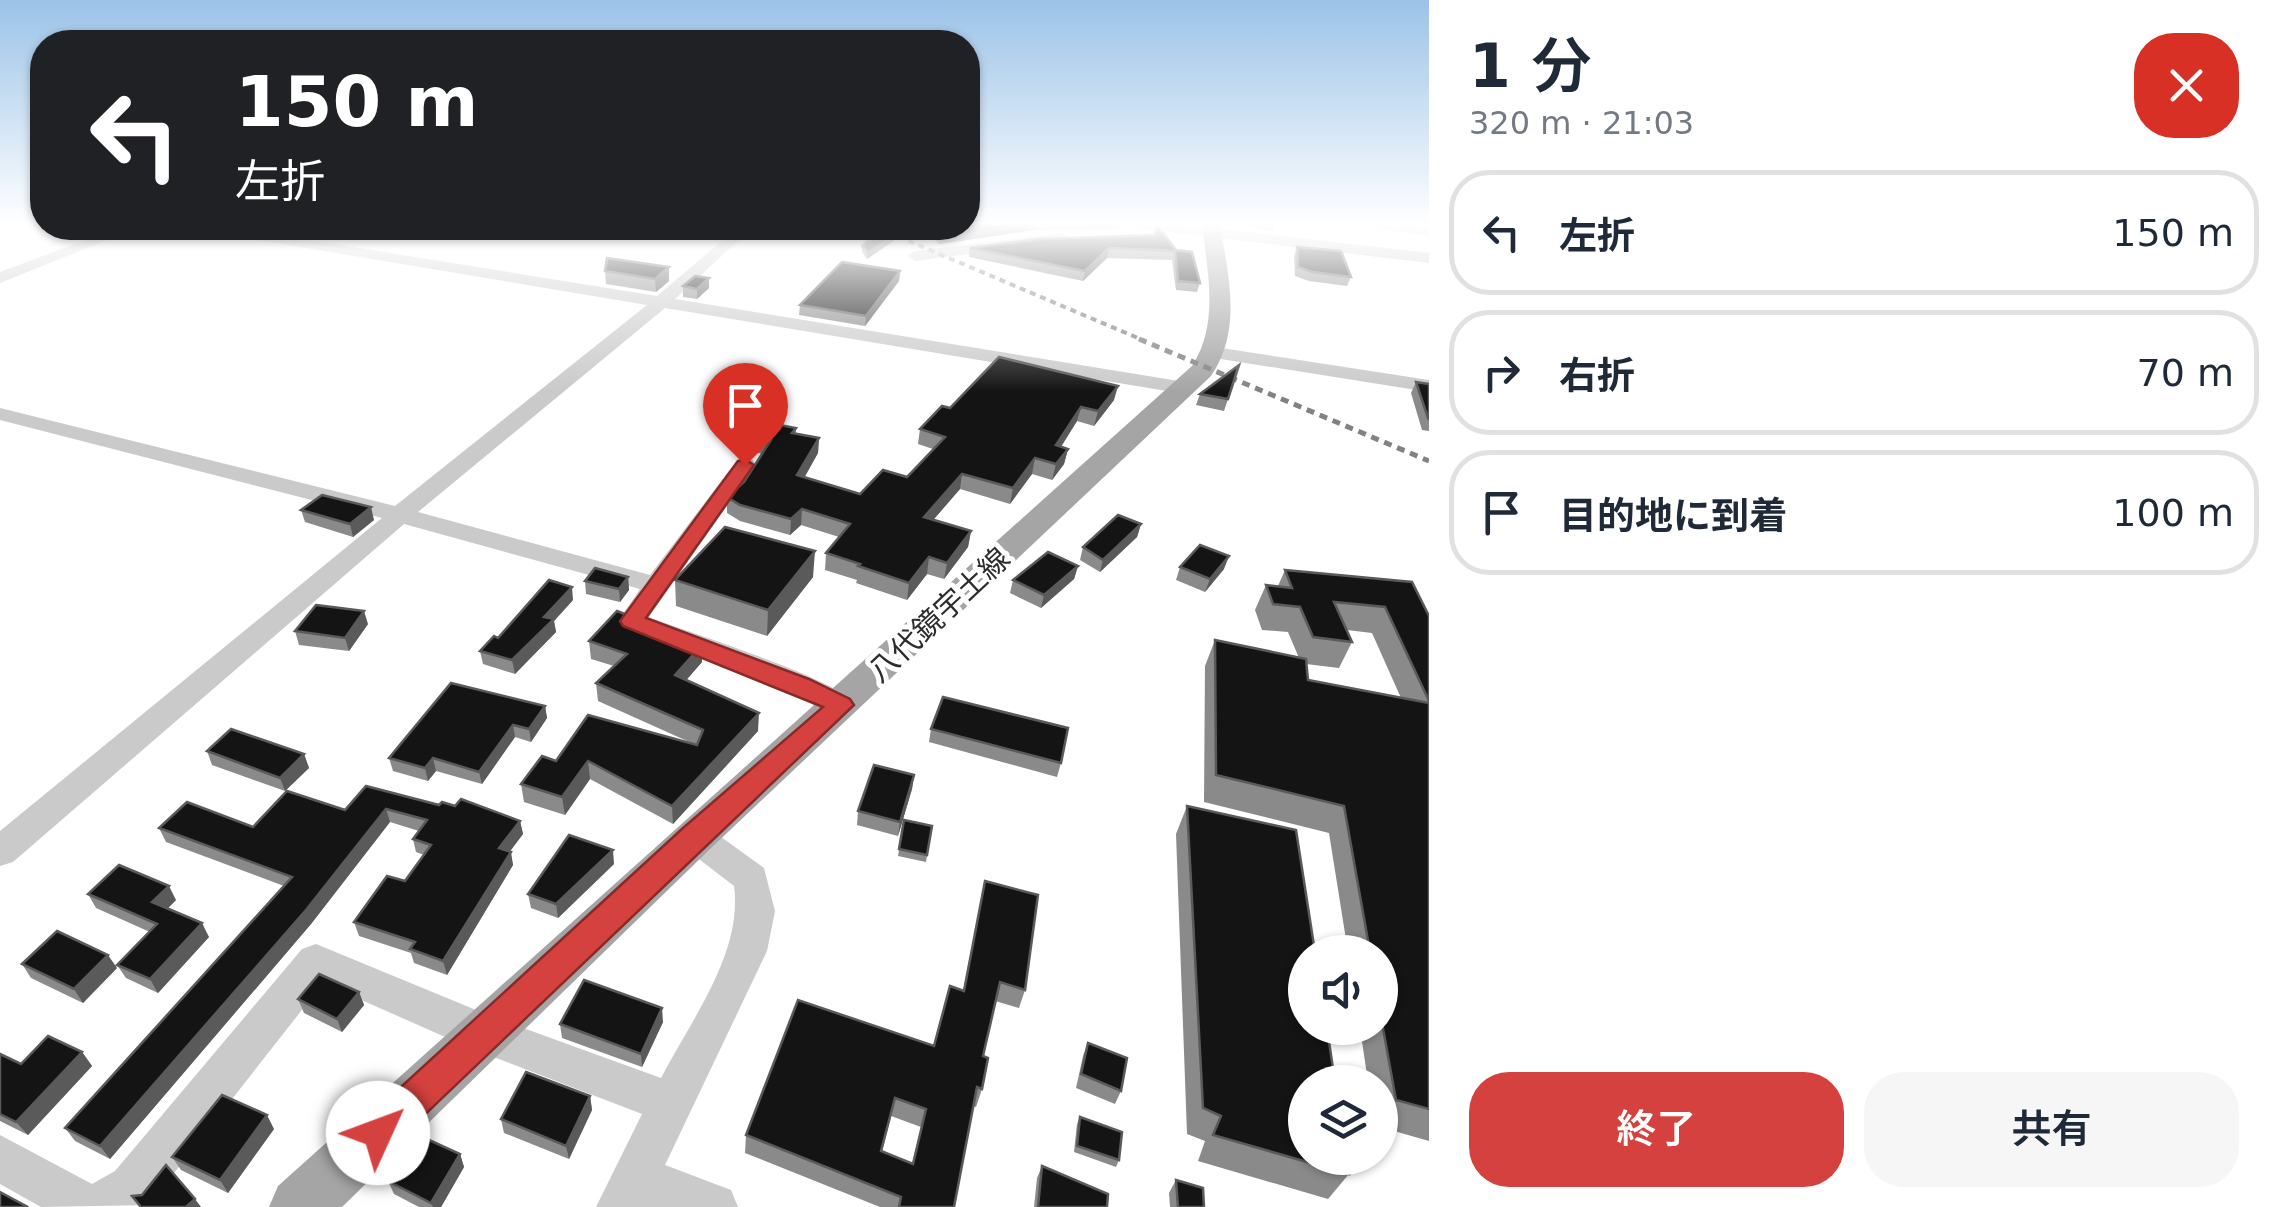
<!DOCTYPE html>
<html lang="ja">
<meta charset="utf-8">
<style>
body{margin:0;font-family:"DejaVu Sans","Noto Sans JP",sans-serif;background:#f6f6f7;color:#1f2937;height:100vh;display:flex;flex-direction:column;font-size:38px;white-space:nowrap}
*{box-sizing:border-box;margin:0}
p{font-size:32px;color:#747a83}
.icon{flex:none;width:55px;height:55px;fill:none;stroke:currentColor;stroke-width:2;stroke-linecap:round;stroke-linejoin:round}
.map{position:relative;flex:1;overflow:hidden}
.side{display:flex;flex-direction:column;background:#fff;width:850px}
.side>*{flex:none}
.hud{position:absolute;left:30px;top:30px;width:950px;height:210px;border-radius:40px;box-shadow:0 2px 8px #0004;background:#202124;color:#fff;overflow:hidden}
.buttons{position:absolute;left:1288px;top:935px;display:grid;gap:20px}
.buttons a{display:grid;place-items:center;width:110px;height:110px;border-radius:50%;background:#fff;box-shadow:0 2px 8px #0004;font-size:50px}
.pin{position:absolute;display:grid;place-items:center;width:85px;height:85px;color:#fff;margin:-102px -42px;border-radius:50% 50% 50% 0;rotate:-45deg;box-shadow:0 0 10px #0007}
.pin .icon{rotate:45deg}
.me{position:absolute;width:110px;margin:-55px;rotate:47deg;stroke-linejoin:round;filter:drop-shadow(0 0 8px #0008)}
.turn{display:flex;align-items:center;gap:35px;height:210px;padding:0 40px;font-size:45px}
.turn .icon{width:130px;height:130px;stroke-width:2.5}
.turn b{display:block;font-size:70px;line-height:85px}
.round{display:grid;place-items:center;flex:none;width:105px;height:105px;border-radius:40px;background:#f6f6f7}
.headline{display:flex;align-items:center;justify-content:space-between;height:170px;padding:0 40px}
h1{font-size:60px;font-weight:600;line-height:75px}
.action{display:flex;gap:20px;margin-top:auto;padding:20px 40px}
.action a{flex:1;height:115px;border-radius:40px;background:#d5413e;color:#fff;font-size:40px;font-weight:600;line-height:115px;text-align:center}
.action a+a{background:#f6f6f7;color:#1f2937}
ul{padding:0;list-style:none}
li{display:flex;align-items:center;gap:30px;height:125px;margin:0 20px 15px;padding:0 20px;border:5px solid #e0e1e3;border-radius:40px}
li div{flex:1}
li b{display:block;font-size:38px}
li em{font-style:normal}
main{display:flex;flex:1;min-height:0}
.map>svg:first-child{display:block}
</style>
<main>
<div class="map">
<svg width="1429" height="1207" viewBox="0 0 1429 1207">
<rect width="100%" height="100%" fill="#fff"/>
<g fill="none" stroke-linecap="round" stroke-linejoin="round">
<g fill="#cacaca" fill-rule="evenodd">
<path d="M1119,223H1167L1429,253V263L1126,227Z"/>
<path d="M1358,223L1429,226V236L1365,227Z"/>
<path d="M118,228H137L0,283V272Z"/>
<path d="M204,228H235L657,296L737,228H752L675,299L1185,382L1195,388L1185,394L665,308L418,512L650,575L737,460H753L756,465L649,617C684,631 842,680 856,705L852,713L841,716L830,713L789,692L622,627L618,621L640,589L404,524L13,862L0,866V831L382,518L0,420V408L395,506L647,305L211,232Z"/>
<path d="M1062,233L1070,238L1067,241L915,261L907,256L915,251Z"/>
<path d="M1215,347L1429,380V392L1208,357V349Z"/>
<path d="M694,822L706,826L764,868L775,911L767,951L665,1165L731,1190L738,1207H596L642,1114L470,1048L323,983L149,1205L41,1207L0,1184V1135L92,1184L115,1171L302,949L316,944L493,1017L661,1078C691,1020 743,953 734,886L682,846L676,836L682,826Z"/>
</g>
<path fill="#a5a5a5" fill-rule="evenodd" d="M1202,223H1220C1228,277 1243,328 1211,376L710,849L342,1207H269L278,1186L1192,366C1220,323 1207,271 1202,223Z"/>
<path stroke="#828282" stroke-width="4" stroke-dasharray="6 5" stroke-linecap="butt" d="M878,228L1145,341"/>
<path stroke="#828282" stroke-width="5" stroke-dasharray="8 6" stroke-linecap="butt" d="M1139,339L1429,461"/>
</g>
<g fill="#8a8a8a" fill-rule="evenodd">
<path d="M968,223H1123L1121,229L1035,230L939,244L920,228H968Z"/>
<path d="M1235,223H1275L1272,231Z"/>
<path d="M1158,226L1200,283L1197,292L1176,290L1172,260L1107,258L1083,281L969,257L970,248L1154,235Z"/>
<path d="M881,228L867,259L862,252V246Z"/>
<path d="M1297,247L1351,277L1347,286L1309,281L1295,276L1294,256Z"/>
<path d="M605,271L669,281L656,292L606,284Z"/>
<path d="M900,271L899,281L865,326L799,315L800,305Z"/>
<path d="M709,278V288L697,299L683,297V286Z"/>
<path d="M1416,382L1429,384V431L1422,430L1411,393Z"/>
<path d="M1200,394L1228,399L1224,411L1196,405Z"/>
<path d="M1114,400L1094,426L1077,421L1061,447L1068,449L1064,464L1052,480L1032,474L1010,504L960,489L933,520L971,531L968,547L944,579L927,574L907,600L856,583L857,580L825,570L826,553L839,537L801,525L790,535L740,521L727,513V497L744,482L763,454L753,452V436L796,428V434L819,438L818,453L804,477L860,494L907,477L933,449L918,444L920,429L950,408Z"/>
<path d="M301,510L374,520L353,537L305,522Z"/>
<path d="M1141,524L1137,537L1100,572L1080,560L1083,547Z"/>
<path d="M1078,566L1074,579L1041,608L1010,593L1013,580Z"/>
<path d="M1180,567L1224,569L1205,592L1176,580Z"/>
<path d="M1285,570L1429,616V1141L1380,1127V1082H1368L1360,1028H1380V952H1348L1329,833L1204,802L1205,666L1215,640L1299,658L1288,632L1262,630L1255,610L1266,585L1278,586ZM1347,630L1372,633L1401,698L1308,680L1306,664L1339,668L1352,642Z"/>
<path d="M628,577L629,590L620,602L586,594L585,581Z"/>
<path d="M813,577L767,636L676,606L675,580Z"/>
<path d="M573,600L554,621L556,632L515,674L483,664L480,651L498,638Z"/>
<path d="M368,624L349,651L299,645L295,631Z"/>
<path d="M589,641L702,662L686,680L758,731L673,824L590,779L565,815L524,802L521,784L556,761L696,745L598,701L596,683L614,666L591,659Z"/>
<path d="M545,706L547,718L531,742L515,737L482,784L436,771L428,781L393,771L389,758Z"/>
<path d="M931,729L1061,763L1057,777L929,742Z"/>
<path d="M207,751L304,754L309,768L285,791L212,765Z"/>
<path d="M914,775L912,789L898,836L857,825L858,811Z"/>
<path d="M439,805L455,806L520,821L523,834L510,851L513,865L447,975L414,963L411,953L359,936L354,922L405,881L424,855L416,852L413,839L419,831L390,822L311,924L110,1159L75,1141L65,1128L284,886L166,842L159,828L253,827L345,810Z"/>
<path d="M1187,806L1349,1174L1328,1199L1198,1161L1205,1141L1187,1134L1176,834Z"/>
<path d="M904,820L932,826L926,862L898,856Z"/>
<path d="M614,864L558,918L531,908L528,894Z"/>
<path d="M985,881L1025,990L1019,1008L995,1001L983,1056L982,1089L976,1107L973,1106L954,1207H880L745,1153L746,1135L934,1046L963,991ZM891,1116L921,1127L912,1164L882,1152Z"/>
<path d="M88,894L176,900L167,909L209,937L158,993L126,978L117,965L150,932L96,908Z"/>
<path d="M22,964L117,968L83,1003L31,978Z"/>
<path d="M359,992L364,1005L342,1032L304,1013L298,999Z"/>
<path d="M663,1022L642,1067L562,1038L560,1024Z"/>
<path d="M1088,1043L1121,1091L1115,1104L1076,1088L1083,1056Z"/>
<path d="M82,1052L92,1066L28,1135L0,1121V1054L21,1064Z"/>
<path d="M590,1096L592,1110L569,1159L504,1133L501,1119Z"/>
<path d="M1080,1117L1119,1160L1116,1167L1074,1152L1077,1124Z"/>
<path d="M274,1129L228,1193L181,1170L172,1157Z"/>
<path d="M460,1154L464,1167L441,1207H419L394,1194L388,1181Z"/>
<path d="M1042,1166L1107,1207H1034L1037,1178Z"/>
<path d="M1176,1180L1204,1207H1170L1169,1193Z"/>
</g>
<g fill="#5a5a5a">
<path d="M1037,224L1035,230L939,244V238Z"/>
<path d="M905,228H913L867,259L868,253Z"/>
<path d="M1109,248L1107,258L1083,281L1085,271Z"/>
<path d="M669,267V281L656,292L655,279Z"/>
<path d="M900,271L899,281L865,326L866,316Z"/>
<path d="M709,278V288L697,299V289Z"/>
<path d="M1118,386L1114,400L1094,426L1098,411Z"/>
<path d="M1081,407L1077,421L1052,461L1056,445Z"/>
<path d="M819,438L818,453L797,491V475Z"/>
<path d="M1068,449L1064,464L1052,480L1056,464Z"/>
<path d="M1035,458L1032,474L1010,504L1013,488Z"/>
<path d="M962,474L960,489L922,533L924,517Z"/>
<path d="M371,507L374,520L353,537L350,524Z"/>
<path d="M802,509L801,525L790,535L791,519Z"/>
<path d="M1141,524L1137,537L1100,572L1103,560Z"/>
<path d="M971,531L968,547L944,579L947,563Z"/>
<path d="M815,551L813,577L767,636L768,610Z"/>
<path d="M1229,556L1224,569L1205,592L1210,579Z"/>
<path d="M929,557L927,574L907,600L909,583Z"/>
<path d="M1078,566L1074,579L1041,608L1044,595Z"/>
<path d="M628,577L629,590L620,602L619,589Z"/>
<path d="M572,587L573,600L554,621L556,632L515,674L512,660L544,617Z"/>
<path d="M364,611L368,624L349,651L345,638Z"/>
<path d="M702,645V662L676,692L675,675Z"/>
<path d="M545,706L547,718L531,742L529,729Z"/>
<path d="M759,713L758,731L673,824L672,806Z"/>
<path d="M513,725L515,737L482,784L479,772Z"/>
<path d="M304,754L309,768L285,791L280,778Z"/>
<path d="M433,758L436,771L428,781L425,768Z"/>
<path d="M588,761L590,779L565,815L562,797Z"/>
<path d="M914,775L912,789L898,836L900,822Z"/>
<path d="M386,809L390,822L311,924L110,1159L100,1146Z"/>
<path d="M520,821L523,834L502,862L499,848Z"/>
<path d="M613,850L614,864L558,918L556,904Z"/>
<path d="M511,852L513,865L447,975L443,961Z"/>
<path d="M169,886L176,900L160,916L152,902Z"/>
<path d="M202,923L209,937L158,993L150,979Z"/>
<path d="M108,955L117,968L83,1003L74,989Z"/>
<path d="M359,992L364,1005L342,1032L337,1019Z"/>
<path d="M662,1008L663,1022L642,1067L641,1054Z"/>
<path d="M82,1052L92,1066L28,1135L16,1122Z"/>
<path d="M590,1096L592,1110L569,1159L566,1146Z"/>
<path d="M267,1115L274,1129L228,1193L220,1180Z"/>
<path d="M460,1154L464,1167L441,1207H433L431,1203Z"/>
<path d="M195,1199L201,1207H186Z"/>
</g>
<g fill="#141414" stroke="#5a5a5a" stroke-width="2.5" fill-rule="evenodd">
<path d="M968,223H1102L1037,224L939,238L927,228H968Z"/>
<path d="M1158,226L1176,250L1192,252L1200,283L1178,281L1175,251L1109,248L1085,271L970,248L1038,239L1154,235Z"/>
<path d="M881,228H905L868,253L862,246Z"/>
<path d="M1297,247L1341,251L1351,277L1312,272L1298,267Z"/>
<path d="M607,258L669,267L655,279L605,271Z"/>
<path d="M842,262L900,271L866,316L800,305Z"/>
<path d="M695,276L709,278L697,289L683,286Z"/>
<path d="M999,357L1118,386L1098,411L1081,407L1056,445L1068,449L1056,464L1035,458L1013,488L962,474L924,517L971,531L947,563L929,557L909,583L858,566L860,564L826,553L850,524L802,509L791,519L740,505L727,497L744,482L771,440L753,436L764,422L796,428L792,433L819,438L797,475L860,494L883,470L907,477L945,437L920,429L942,406L950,408Z"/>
<path d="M1239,365L1228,399L1200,394Z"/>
<path d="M1416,382L1429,384V419L1428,418Z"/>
<path d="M322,495L371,507L350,524L301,510Z"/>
<path d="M1118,515L1141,524L1103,560L1083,547Z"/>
<path d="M725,527L815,551L768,610L675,580Z"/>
<path d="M1200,545L1229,556L1210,579L1180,567Z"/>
<path d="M1048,552L1078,566L1044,595L1013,580Z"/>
<path d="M595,568L628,577L619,589L585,581Z"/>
<path d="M1285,570L1412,582L1429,616V701L1385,607L1334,602L1352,642L1313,637L1300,607L1273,604L1266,585L1292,588Z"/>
<path d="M549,580L572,587L544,617L554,619L512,660L480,651L494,636L498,638Z"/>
<path d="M316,605L364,611L345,638L295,631Z"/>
<path d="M617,611L702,645L675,675L759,713L672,806L588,761L562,797L521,784L542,756L556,761L588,715L697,745L703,730L596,683L627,654L589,641Z"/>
<path d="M1215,640L1306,659L1308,680L1429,703V1109L1396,1100L1380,1012V952H1370L1344,806L1216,775Z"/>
<path d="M451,683L545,706L529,729L513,725L479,772L433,758L425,768L389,758Z"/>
<path d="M943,697L1068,728L1061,763L931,729Z"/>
<path d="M231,729L304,754L280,778L207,751Z"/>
<path d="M874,765L914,775L900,822L858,811Z"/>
<path d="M366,786L439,805L442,802L455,806L461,799L520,821L499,848L511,852L443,961L410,949L415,942L354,922L387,876L405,881L431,845L413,839L427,820L386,809L306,910L100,1146L65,1128L292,877L159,828L187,802L253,827L287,791L345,810Z"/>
<path d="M1187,806L1296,830L1315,952H1305V1028H1327L1335,1082H1305V1158H1347L1349,1174L1213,1135L1221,1116L1203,1108Z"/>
<path d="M904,820L932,826L927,855L899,849Z"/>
<path d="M569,835L613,850L556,904L528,894Z"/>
<path d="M119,865L169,886L152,902L202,923L150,979L117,965L157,924L88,894Z"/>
<path d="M985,881L1038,895L1025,990L1000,982L983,1056L988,1058L982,1089L977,1087L954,1207H899L901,1197L746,1135L798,1000L934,1046L950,986L964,991ZM895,1098L926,1109L913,1164L881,1151Z"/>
<path d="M57,931L108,955L74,989L22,964Z"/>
<path d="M319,974L359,992L337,1019L298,999Z"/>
<path d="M584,980L662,1008L641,1054L560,1024Z"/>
<path d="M48,1036L82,1052L16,1122L0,1114V1054L21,1064Z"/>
<path d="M1088,1043L1127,1058L1121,1091L1081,1074Z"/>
<path d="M526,1072L590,1096L566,1146L501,1119Z"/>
<path d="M222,1095L267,1115L220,1180L172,1157Z"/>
<path d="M1080,1117L1122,1132L1119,1160L1077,1146Z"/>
<path d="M418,1135L460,1154L431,1203L388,1181Z"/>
<path d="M166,1165L195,1199L186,1207H141L132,1196L142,1195Z"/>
<path d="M1042,1166L1108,1194L1107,1207H1038Z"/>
<path d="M1176,1180L1203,1188L1204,1207H1178Z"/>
<path d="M0,1192L28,1207H0Z"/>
</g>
<linearGradient id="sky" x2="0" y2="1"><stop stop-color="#9bc3e8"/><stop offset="0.57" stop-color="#fff"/><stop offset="1" stop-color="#fff" stop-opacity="0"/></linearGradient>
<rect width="1429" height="392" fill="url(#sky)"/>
<path fill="#d5413e" stroke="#8a2a28" stroke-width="2.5" d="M745,459L754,465L646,618L809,679L850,699L854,705L392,1146L378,1151L365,1146L360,1133L365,1120L683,828L823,707L623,626L620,621L738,461Z"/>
<g text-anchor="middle" stroke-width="10" stroke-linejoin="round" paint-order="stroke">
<g font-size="30" fill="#2d2d2d" stroke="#fff">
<text transform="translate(939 615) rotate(-43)" y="10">八代鏡宇土線</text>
</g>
</g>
</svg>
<div class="buttons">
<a><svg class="icon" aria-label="sound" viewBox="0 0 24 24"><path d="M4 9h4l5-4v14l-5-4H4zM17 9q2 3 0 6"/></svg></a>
<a><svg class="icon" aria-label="layers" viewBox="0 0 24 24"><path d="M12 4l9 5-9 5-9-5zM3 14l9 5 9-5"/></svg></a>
</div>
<div class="pin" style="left:745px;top:465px;background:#d93025"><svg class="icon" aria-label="arrive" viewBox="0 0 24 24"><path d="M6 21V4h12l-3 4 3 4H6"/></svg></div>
<svg class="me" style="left:378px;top:1133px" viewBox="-20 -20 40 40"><circle r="19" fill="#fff"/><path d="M0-13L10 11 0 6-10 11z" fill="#d5413e"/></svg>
<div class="hud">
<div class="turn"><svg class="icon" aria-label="left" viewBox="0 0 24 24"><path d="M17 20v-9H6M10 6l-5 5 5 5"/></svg><div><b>150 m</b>左折</div></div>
</div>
</div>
<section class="side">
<div class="headline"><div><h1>1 分</h1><p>320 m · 21:03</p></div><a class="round" style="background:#d93025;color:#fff"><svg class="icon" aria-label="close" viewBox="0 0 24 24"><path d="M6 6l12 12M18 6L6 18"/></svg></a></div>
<ul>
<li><svg class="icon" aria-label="left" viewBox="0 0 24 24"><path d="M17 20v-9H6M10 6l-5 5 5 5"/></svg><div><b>左折</b></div><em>150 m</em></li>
<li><svg class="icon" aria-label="right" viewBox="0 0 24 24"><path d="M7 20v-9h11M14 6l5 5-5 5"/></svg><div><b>右折</b></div><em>70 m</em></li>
<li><svg class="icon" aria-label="arrive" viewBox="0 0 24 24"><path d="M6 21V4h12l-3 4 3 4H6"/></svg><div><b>目的地に到着</b></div><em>100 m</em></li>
</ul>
<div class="action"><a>終了</a><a>共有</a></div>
</section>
</main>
